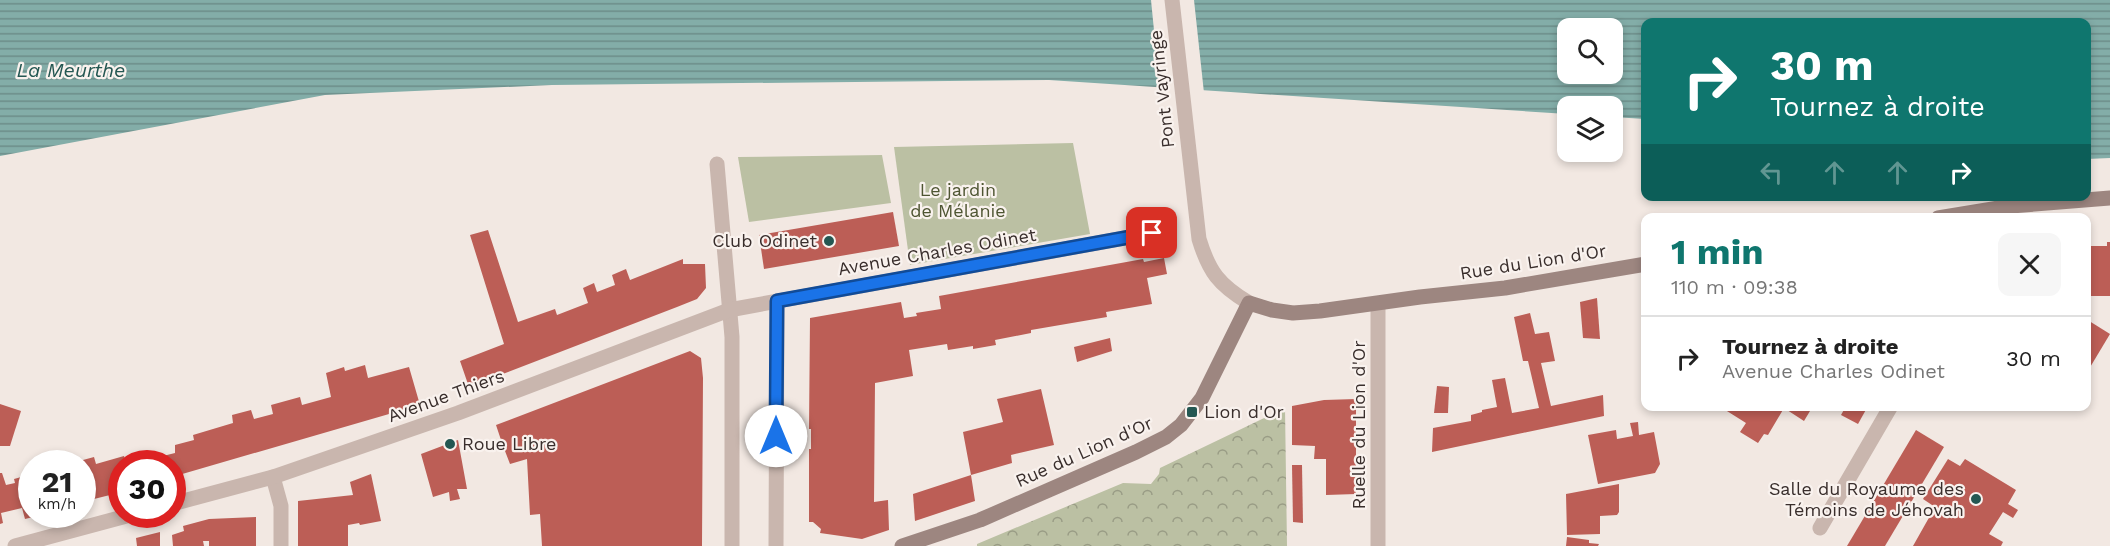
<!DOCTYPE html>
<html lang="fr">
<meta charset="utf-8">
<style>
body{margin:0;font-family:"Work Sans",sans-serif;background:#f6f6f6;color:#222;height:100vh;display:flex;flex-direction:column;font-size:22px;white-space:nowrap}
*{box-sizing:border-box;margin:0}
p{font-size:20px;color:#767676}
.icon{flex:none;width:33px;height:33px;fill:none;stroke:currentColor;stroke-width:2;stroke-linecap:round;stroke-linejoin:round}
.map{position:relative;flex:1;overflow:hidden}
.panel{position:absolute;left:1641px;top:213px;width:450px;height:198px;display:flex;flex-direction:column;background:#fff;border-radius:12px;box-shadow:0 3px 9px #0003}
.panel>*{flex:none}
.banner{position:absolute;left:1641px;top:18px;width:450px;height:183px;border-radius:12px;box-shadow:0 3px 9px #0003;background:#0f766e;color:#fff;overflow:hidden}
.tools{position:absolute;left:1557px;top:18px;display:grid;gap:12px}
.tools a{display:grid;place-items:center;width:66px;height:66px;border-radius:12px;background:#fff;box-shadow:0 3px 9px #0003;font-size:30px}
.speed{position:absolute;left:18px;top:450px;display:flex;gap:12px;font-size:30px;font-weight:700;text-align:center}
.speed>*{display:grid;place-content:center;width:78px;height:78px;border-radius:50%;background:#fff;box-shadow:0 3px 9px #0003;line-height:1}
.speed small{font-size:15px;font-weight:400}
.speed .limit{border:9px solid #d22;background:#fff;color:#111}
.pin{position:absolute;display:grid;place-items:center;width:51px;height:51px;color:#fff;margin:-26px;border-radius:12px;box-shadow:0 3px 9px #0006}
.me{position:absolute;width:66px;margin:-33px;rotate:0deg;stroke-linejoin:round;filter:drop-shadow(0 0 4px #0008)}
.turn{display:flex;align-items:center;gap:21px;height:126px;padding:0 30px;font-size:27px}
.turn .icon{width:78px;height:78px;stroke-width:2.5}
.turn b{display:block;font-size:42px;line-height:51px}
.lanes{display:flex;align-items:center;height:57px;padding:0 30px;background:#0003;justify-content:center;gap:30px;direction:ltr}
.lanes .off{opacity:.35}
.round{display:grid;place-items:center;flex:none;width:63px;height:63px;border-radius:12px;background:#f6f6f6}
.summary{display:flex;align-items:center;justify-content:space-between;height:102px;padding:0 30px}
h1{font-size:36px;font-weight:700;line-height:45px;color:#0f766e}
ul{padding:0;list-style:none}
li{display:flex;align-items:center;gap:18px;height:84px;padding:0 30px;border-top:2px solid #e0e0e0}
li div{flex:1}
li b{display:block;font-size:22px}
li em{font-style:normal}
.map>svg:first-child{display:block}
</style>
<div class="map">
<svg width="2110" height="546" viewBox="0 0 2110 546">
<defs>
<pattern id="forest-crowns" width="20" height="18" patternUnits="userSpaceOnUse" patternTransform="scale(1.5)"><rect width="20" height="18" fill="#bbc0a3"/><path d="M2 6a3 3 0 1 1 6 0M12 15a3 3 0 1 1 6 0" fill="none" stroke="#999c85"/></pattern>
<pattern id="water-rules" width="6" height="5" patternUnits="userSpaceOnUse" patternTransform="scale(1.5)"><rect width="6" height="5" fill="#83ada8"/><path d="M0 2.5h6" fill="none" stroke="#6c8d89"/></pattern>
</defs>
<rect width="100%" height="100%" fill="#f2e8e2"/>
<g fill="#bbc0a3">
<path d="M1073,143L1090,234L910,265L894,147Z"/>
<path d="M882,155L891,203L749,222L738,157Z"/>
</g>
<path fill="url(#forest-crowns)" d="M1285,408L1287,546H977V544L1123,483L1151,484L1159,474L1160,468Z"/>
<path fill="url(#water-rules)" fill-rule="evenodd" d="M0,0H2110V158L2087,159L2086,22H1646L1645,119L1613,117L1612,106H1568L1567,114L1049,80L552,85L325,95L0,156ZM1568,28H1612V74H1568Z"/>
<path fill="#f2e8e2" d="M1151,0H1194L1204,93L1160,91Z"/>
<g fill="#bc5e56">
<path d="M893,212L899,246L764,269L759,235Z"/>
<path d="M488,230L518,322L555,309L557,315L588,303L583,288L594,283L597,292L615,285L612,275L626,269L630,280L683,259V264H705L706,288L697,299L677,307L469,387L460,361L504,344L470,235Z"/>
<path d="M2107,242H2110V296H2086V246H2107Z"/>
<path d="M1164,258L1167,274L1147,278L1152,304L1106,312L1107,317L1031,330V333L995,340L996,345L973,349V346L948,350L947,344L909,350L913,376L875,383L874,502L888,500L889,530L862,539L820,533L821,529L813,522H809V449H811V429H809L810,318L901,302L904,318L917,316L916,313L941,309L939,296L1143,259L1144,262Z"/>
<path d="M1597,298L1600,339L1583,338L1580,302Z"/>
<path d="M1530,313L1535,334L1549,332L1555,361L1541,363L1551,406L1603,395L1604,416L1432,452L1433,428L1471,421V415L1482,412V410L1497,407L1492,380L1505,378L1512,413L1539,408L1528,361H1523L1514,317Z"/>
<path d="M2086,319L2110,334L2086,374Z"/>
<path d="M1110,338L1112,351L1077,362L1074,347Z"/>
<path d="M690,351L701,358L703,378L702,546H542L540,514L530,515L527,459L510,464L505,451H497L495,444L497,441L501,440L496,425Z"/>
<path d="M365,365L368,378L409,367L420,405L172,477V464H122V492L82,502V464L72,463L94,457L96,464L124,456L125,459L139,456V459L155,455V458L175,453V445L194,440L193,435L233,423L232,415L251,410L254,419L273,414L271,405L300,397L302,405L331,397L326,373L344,367L345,371Z"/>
<path d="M1437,386L1449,387L1448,413H1434Z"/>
<path d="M1041,389L1054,445L1011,455L1012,463L971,475L963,432L1003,422L997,399Z"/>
<path d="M1356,399V494L1326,495V459H1314L1315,446L1292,445V406L1324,400Z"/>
<path d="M0,404L21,411L10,446H0Z"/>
<path d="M1719,406H1813L1804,421L1784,408L1768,435L1764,434L1758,443L1740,432L1746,423Z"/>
<path d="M1846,406H1868L1858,424L1841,415Z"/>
<path d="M1638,422L1639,435L1654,432L1660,464L1655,473L1598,484L1588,435L1616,430L1617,439L1633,436L1630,423Z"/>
<path d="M1916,430L1944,447L1885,546H1847Z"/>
<path d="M458,440L467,489H457L460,499L450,501L449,492L433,497L421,454Z"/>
<path d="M1948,459L1960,466L1965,459L2016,490L2008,504L2018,510L2013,518L2003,512L1989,534L2003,542L2001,546H1913L1935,507L1923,499Z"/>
<path d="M1292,465H1302L1303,523L1293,522Z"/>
<path d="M0,473H2L6,485L15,483L14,479L32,474V514L41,515L25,519L22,508L1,513L3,523L0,524Z"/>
<path d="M371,474L381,521L360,525L359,523L348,525V546H298V501L353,495L350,482Z"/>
<path d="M971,475L975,501L915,521L913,494Z"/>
<path d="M1619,484V512L1617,515L1600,516V534L1567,535L1566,494Z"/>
<path d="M256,517V546H209V541H203L204,546H173L172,535L184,531L183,526L209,519Z"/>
<path d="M160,532V546H137L136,538Z"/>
<path d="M1567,537L1589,540V543L1599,544L1598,546H1566Z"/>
</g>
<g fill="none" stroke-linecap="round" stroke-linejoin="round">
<path stroke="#c9b6ae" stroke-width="15" d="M1820,528L1891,406"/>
<g stroke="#c9b6ae" stroke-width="15">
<path d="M717,164L732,337V546"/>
<path d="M1378,304V546"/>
<path d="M273,477L281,506V546"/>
<path d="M172,504L273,477L458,413L729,310L1152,233"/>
<path d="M15,546L134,514"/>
<path d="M776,546L777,301"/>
</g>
<path stroke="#c9b6ae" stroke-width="15" d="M1172,0L1199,239C1209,272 1219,285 1249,303"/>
<g stroke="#9d8680" stroke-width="15">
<path d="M1938,218L2011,206L2110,198"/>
<path d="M902,546L980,520L1136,452L1166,437L1181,425L1202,398L1249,303L1272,310L1293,313L1320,311L1420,297L1505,288L1646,264"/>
</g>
</g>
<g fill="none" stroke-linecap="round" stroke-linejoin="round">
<defs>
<path id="route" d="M776,436L777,301L1152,233"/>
</defs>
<use href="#route" stroke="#114b97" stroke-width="15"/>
<use href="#route" stroke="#1a73e8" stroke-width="10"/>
</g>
<g fill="#245752" stroke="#f9f2ee" stroke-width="2">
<circle cx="829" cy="241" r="6"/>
<rect x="1186" y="406" width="12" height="12" rx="3"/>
<circle cx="450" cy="444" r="6"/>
<circle cx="1976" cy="499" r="6"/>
</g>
<g text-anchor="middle" stroke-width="4.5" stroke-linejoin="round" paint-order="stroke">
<g font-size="18" fill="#392e2c" stroke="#f9f2ee">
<text transform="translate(1162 89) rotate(-96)" y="6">Pont Vayringe</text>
<text transform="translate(937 252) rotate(-10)" y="6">Avenue Charles Odinet</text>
<text transform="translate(1533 262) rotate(-9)" y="6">Rue du Lion d'Or</text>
<text transform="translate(446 396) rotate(-20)" y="6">Avenue Thiers</text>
<text transform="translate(1359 425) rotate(-90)" y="6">Ruelle du Lion d'Or</text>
<text transform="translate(1084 452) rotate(-24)" y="6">Rue du Lion d'Or</text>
</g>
<g font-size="18" fill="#4e5532" stroke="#f9f2ee">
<text x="958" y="196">Le jardin<tspan x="958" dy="21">de Mélanie</tspan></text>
</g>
<g font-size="18" fill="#392e2c" stroke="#f9f2ee" text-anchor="end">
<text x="817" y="247">Club Odinet</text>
<text x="1204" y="418" text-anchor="start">Lion d'Or</text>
<text x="462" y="450" text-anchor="start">Roue Libre</text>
<text x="1964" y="495">Salle du Royaume des<tspan x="1964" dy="21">Témoins de Jéhovah</tspan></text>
</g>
<g font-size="20" font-style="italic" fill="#245752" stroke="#f9f2ee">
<text x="71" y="77">La Meurthe</text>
</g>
</g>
</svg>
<div class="tools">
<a><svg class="icon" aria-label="search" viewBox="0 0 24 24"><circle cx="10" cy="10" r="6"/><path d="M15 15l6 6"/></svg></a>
<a><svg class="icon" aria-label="layers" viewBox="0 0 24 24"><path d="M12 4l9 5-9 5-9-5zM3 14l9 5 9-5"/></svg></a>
</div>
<div class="speed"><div>21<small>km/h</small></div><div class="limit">30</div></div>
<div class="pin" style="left:1152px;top:233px;background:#d93025"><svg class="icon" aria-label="arrive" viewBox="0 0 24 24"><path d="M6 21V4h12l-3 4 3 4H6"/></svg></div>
<svg class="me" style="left:776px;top:436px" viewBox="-20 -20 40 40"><circle r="19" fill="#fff"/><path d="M0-13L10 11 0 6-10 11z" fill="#1a73e8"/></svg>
<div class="banner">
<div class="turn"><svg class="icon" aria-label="right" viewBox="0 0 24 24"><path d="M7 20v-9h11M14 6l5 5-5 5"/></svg><div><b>30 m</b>Tournez à droite</div></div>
<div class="lanes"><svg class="icon off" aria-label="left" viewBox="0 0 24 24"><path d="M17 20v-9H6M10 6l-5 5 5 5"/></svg><svg class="icon off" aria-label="ahead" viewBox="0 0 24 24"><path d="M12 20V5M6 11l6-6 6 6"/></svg><svg class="icon off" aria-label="ahead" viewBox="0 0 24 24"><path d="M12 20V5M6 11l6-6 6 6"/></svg><svg class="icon" aria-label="right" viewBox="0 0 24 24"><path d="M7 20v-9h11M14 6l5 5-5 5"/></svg></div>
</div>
<section class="panel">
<div class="summary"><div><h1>1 min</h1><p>110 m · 09:38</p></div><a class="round"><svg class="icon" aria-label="close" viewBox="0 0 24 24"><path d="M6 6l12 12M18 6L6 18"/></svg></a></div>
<ul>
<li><svg class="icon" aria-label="right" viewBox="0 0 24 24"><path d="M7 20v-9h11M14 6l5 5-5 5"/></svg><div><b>Tournez à droite</b><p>Avenue Charles Odinet</p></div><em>30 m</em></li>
</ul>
</section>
</div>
